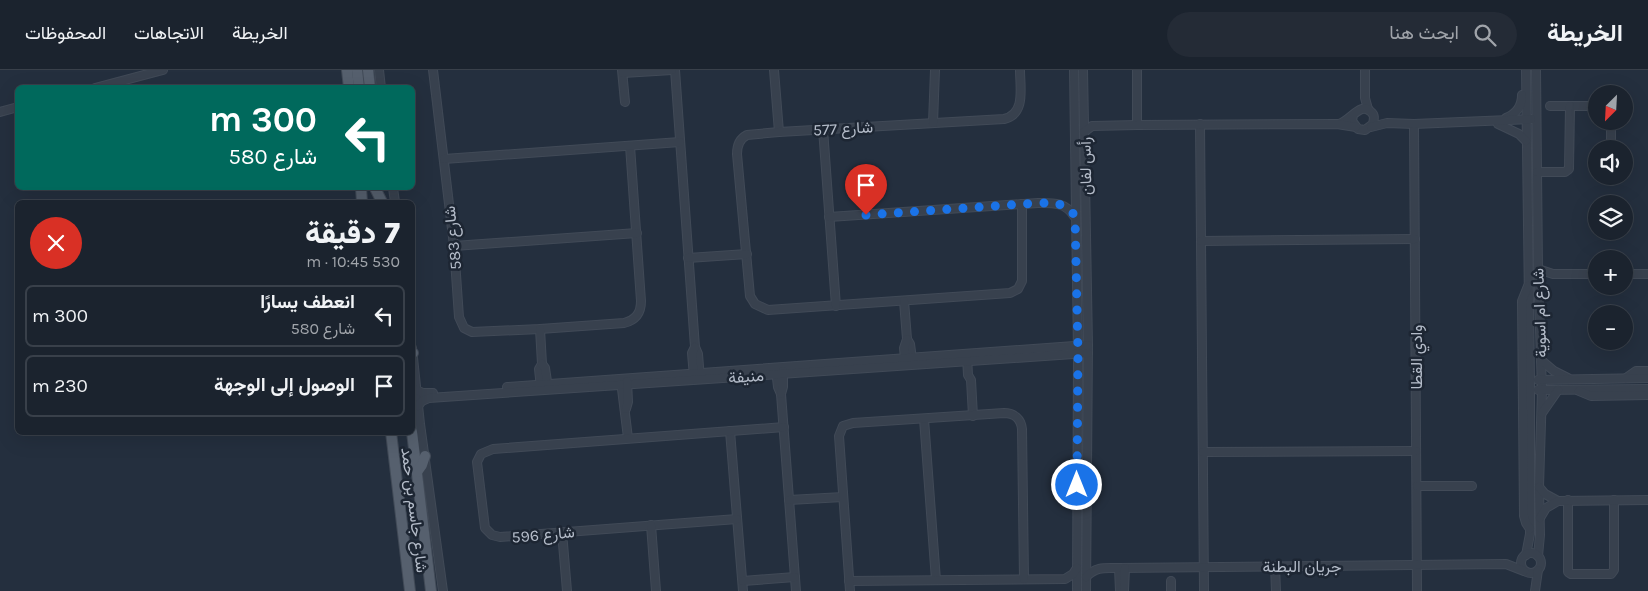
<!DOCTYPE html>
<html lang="ar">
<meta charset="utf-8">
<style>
body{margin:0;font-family:Karla,Vazirmatn,sans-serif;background:#242b36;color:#f1f3f6;direction:rtl;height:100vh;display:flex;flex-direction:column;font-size:19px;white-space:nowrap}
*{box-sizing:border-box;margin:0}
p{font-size:16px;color:#a0a4aa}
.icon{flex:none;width:28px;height:28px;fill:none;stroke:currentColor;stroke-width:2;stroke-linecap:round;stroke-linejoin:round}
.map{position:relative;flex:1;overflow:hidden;direction:ltr}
.details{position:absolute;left:15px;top:130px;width:400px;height:235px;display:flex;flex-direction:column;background:#1b232e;border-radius:8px;box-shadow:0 5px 20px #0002,0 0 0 1px #39404a;direction:rtl}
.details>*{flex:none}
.top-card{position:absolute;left:15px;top:15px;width:400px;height:105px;border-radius:8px;box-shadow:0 5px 20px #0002,0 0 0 1px #39404a;direction:rtl;background:#00695c;color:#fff;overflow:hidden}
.needle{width:32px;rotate:204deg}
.buttons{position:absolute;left:1588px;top:15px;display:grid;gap:10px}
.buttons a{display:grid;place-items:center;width:45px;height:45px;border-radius:50%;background:#1b232e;box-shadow:0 5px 20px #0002,0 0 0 1px #39404a;font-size:25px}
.pin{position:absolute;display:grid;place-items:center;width:42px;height:42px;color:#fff;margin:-51px -21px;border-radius:50% 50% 50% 0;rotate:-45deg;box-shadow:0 0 5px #0007}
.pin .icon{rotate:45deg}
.me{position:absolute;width:55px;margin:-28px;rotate:0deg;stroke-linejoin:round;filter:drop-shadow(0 0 4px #0008)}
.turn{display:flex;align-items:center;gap:18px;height:105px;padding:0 15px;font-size:22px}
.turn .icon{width:65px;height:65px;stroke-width:2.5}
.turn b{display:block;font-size:35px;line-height:42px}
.round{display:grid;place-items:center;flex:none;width:52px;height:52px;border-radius:26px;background:#242b36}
.overview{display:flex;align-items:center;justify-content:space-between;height:85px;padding:0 15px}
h1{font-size:30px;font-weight:800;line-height:38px}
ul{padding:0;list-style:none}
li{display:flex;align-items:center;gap:15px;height:62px;margin:0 10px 8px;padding:0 5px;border:2px solid #39404a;border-radius:8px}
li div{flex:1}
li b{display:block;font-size:19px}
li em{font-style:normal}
header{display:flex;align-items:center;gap:30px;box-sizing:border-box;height:70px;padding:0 25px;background:#1b232e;border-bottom:1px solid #39404a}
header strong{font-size:24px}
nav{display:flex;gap:28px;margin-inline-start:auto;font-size:18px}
.search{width:350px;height:45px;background:#242b36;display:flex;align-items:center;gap:12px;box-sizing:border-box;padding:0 18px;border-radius:28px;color:#a0a4aa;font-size:19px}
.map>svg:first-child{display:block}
</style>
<header>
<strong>الخريطة</strong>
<div class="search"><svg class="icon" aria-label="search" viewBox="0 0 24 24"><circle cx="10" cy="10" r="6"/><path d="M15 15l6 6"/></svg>ابحث هنا</div>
<nav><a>الخريطة</a><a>الاتجاهات</a><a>المحفوظات</a></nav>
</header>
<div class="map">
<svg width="1648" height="521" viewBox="0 0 1648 521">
<rect width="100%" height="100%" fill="#242f3e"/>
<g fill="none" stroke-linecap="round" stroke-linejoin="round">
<defs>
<g id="minor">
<path d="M379,0L381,18"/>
<path d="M433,0L454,176L459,247L464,258L472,262L540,259L624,253C636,250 641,243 641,231L630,76"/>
<path d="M622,0L625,32"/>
<path d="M675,0L695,277L698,284L700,309"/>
<path d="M774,0L779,62"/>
<path d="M1020,0C1020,18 1026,44 1004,49L779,62L747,65C739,69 737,76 737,84L750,226L755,234L768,240L1010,223L1018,219L1022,211V134"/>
<path d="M1074,0L1078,283L1077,521"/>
<path d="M1083,0L1088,275L1086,521"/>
<path d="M1365,0V28L1368,39"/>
<path d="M1526,0L1530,310V464L1526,485"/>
<path d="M1536,0L1538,199L1542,320L1539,417L1540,465L1538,486"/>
<path d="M623,3L672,0"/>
<path d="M95,18L163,0"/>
<path d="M1550,36H1596"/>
<path d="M0,42L18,37"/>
<path d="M1506,48C1516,44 1522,36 1522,25"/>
<path d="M1611,51V79"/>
<path d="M933,53L935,0"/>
<path d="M1200,54L1204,521"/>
<path d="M1339,54C1351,50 1361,31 1371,42C1375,45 1374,49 1373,54L1365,60L1358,59L1352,51L1353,45"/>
<path d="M1414,54L1417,521"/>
<path d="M1498,54L1519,64L1526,71"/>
<path d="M1137,55V0"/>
<path d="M1371,57L1387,53L1414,54L1531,49"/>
<path d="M823,59L836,236"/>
<path d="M1084,62L1092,56L1137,55L1337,54L1356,57"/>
<path d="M444,89L680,72"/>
<path d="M1537,102H1565L1569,99L1570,36"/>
<path d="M1612,106V111"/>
<path d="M393,118L395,132"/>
<path d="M829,147L1038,133C1053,133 1065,132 1074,146"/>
<path d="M1201,171L1415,169"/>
<path d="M454,176L637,163"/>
<path d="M688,188L747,184"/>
<path d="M1538,199L1553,204H1596"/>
<path d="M1624,204H1648"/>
<path d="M1528,216L1522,231L1524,446L1526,453L1530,459"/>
<path d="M904,231L907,269L910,274L912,289"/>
<path d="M540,259L542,294L539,299L541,318"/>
<path d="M412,278L420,354L443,521"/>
<path d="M967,286L968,305L971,310L973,346"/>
<path d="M905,289L904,278L907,269"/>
<path d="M1541,290L1554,301L1568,308"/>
<path d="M542,294L545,298L548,318"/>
<path d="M776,300L778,317L781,324L796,521"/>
<path d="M694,307L692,283L695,277"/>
<path d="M1626,308L1636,301H1648"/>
<path d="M1538,310L1648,308"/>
<path d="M621,311L628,368"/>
<path d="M507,317L1088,275"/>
<path d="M416,320L423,323H433"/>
<path d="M1538,320L1648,319"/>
<path d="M1579,321L1591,326L1648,325"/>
<path d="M781,324L783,317V301"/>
<path d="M418,336L422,331L429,328L1088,283"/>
<path d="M626,339L628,332L627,311"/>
<path d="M1542,343L1558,320"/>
<path d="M924,349L936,510"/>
<path d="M730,361L743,521"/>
<path d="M1203,382L1416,381"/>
<path d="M1417,416H1472"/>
<path d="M1539,417L1545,424L1558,431"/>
<path d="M789,430L843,427"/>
<path d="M1568,430V502L1571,504H1611L1614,500V430"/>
<path d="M1540,448L1546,438L1558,431L1648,430"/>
<path d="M737,449L500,467L492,465L485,458L477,392L481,384L493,379L784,357"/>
<path d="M651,455L656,521"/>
<path d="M562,462L567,521"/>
<circle cx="1531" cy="493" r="10"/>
<path d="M1275,496L1276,521"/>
<path d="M1119,498L1120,521"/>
<path d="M1086,507C1096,496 1106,498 1119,498L1506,494L1524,501"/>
<path d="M743,511L795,507"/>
<path d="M849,511L1065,509L1073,504L1077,498"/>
<path d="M1171,511V521"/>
<path d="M850,521L839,366L843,356L853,353L1004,343C1014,343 1021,349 1022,359L1024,509"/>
<path d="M1124,521L1125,498"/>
<path d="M1535,521L1538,500"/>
</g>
<g id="major">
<path d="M347,0L349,18"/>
<path d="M357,0L359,18"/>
<path d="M368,0L370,18"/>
<path d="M361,118L362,132"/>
<path d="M375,118L382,132"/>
<path d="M412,282L413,283"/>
<path d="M391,362L410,521"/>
<path d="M412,362L431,521"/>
<path d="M417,402L422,395L425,386"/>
</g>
</defs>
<use href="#minor" stroke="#414a57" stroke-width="10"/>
<use href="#major" stroke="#414a57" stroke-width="12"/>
<use href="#minor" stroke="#38414e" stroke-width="8"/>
<use href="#major" stroke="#56606e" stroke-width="10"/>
</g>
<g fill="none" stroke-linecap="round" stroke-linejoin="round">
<path stroke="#1a73e8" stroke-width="9" stroke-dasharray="0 16.2" d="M866,145L1038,133C1054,133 1065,132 1075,146L1078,283L1077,415"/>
</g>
<g text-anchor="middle" stroke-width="5" stroke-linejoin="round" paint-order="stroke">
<g font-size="16" fill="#b4bcc9" stroke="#1d2633">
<text transform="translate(843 58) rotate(-3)" y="6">شارع 577</text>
<text transform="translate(1085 96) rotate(-91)" y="6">رأس لفان</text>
<text transform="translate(452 168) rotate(-96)" y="6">شارع 583</text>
<text transform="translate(1539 243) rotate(-92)" y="6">شارع ام اسوية</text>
<text transform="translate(1416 287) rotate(-90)" y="6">وادي القطا</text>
<text transform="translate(746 306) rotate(-4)" y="6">منيفة</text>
<text transform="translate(415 440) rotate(83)" y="6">شارع جاسم بن حمد</text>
<text transform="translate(543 464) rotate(-5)" y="6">شارع 596</text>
<text x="1302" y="502">جريان البطنة</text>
</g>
</g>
</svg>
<div class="buttons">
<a><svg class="needle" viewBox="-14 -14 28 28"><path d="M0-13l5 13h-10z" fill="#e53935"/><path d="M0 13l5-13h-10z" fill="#a0a4aa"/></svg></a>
<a><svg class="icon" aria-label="sound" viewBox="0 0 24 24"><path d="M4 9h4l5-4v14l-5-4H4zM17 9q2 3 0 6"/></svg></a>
<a><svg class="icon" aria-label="layers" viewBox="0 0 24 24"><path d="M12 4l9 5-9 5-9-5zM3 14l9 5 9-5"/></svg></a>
<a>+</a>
<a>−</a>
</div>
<div class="pin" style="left:866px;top:145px;background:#d93025"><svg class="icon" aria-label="arrive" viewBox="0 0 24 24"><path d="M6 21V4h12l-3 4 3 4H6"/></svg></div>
<svg class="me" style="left:1077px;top:415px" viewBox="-20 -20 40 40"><circle r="17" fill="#1a73e8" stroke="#fff" stroke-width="3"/><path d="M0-11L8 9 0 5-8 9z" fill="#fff"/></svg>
<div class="top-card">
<div class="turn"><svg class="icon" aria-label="left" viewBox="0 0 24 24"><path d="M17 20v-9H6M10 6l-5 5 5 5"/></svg><div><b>300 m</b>شارع 580</div></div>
</div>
<section class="details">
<div class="overview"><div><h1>7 دقيقة</h1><p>530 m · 10:45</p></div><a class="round" style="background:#d93025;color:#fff"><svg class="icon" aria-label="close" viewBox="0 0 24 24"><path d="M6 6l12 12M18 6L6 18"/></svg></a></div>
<ul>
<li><svg class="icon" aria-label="left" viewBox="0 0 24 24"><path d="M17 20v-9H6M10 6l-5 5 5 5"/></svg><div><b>انعطف يسارًا</b><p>شارع 580</p></div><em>300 m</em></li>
<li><svg class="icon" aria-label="arrive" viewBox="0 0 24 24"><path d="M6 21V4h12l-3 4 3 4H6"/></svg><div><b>الوصول إلى الوجهة</b></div><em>230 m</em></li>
</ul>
</section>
</div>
